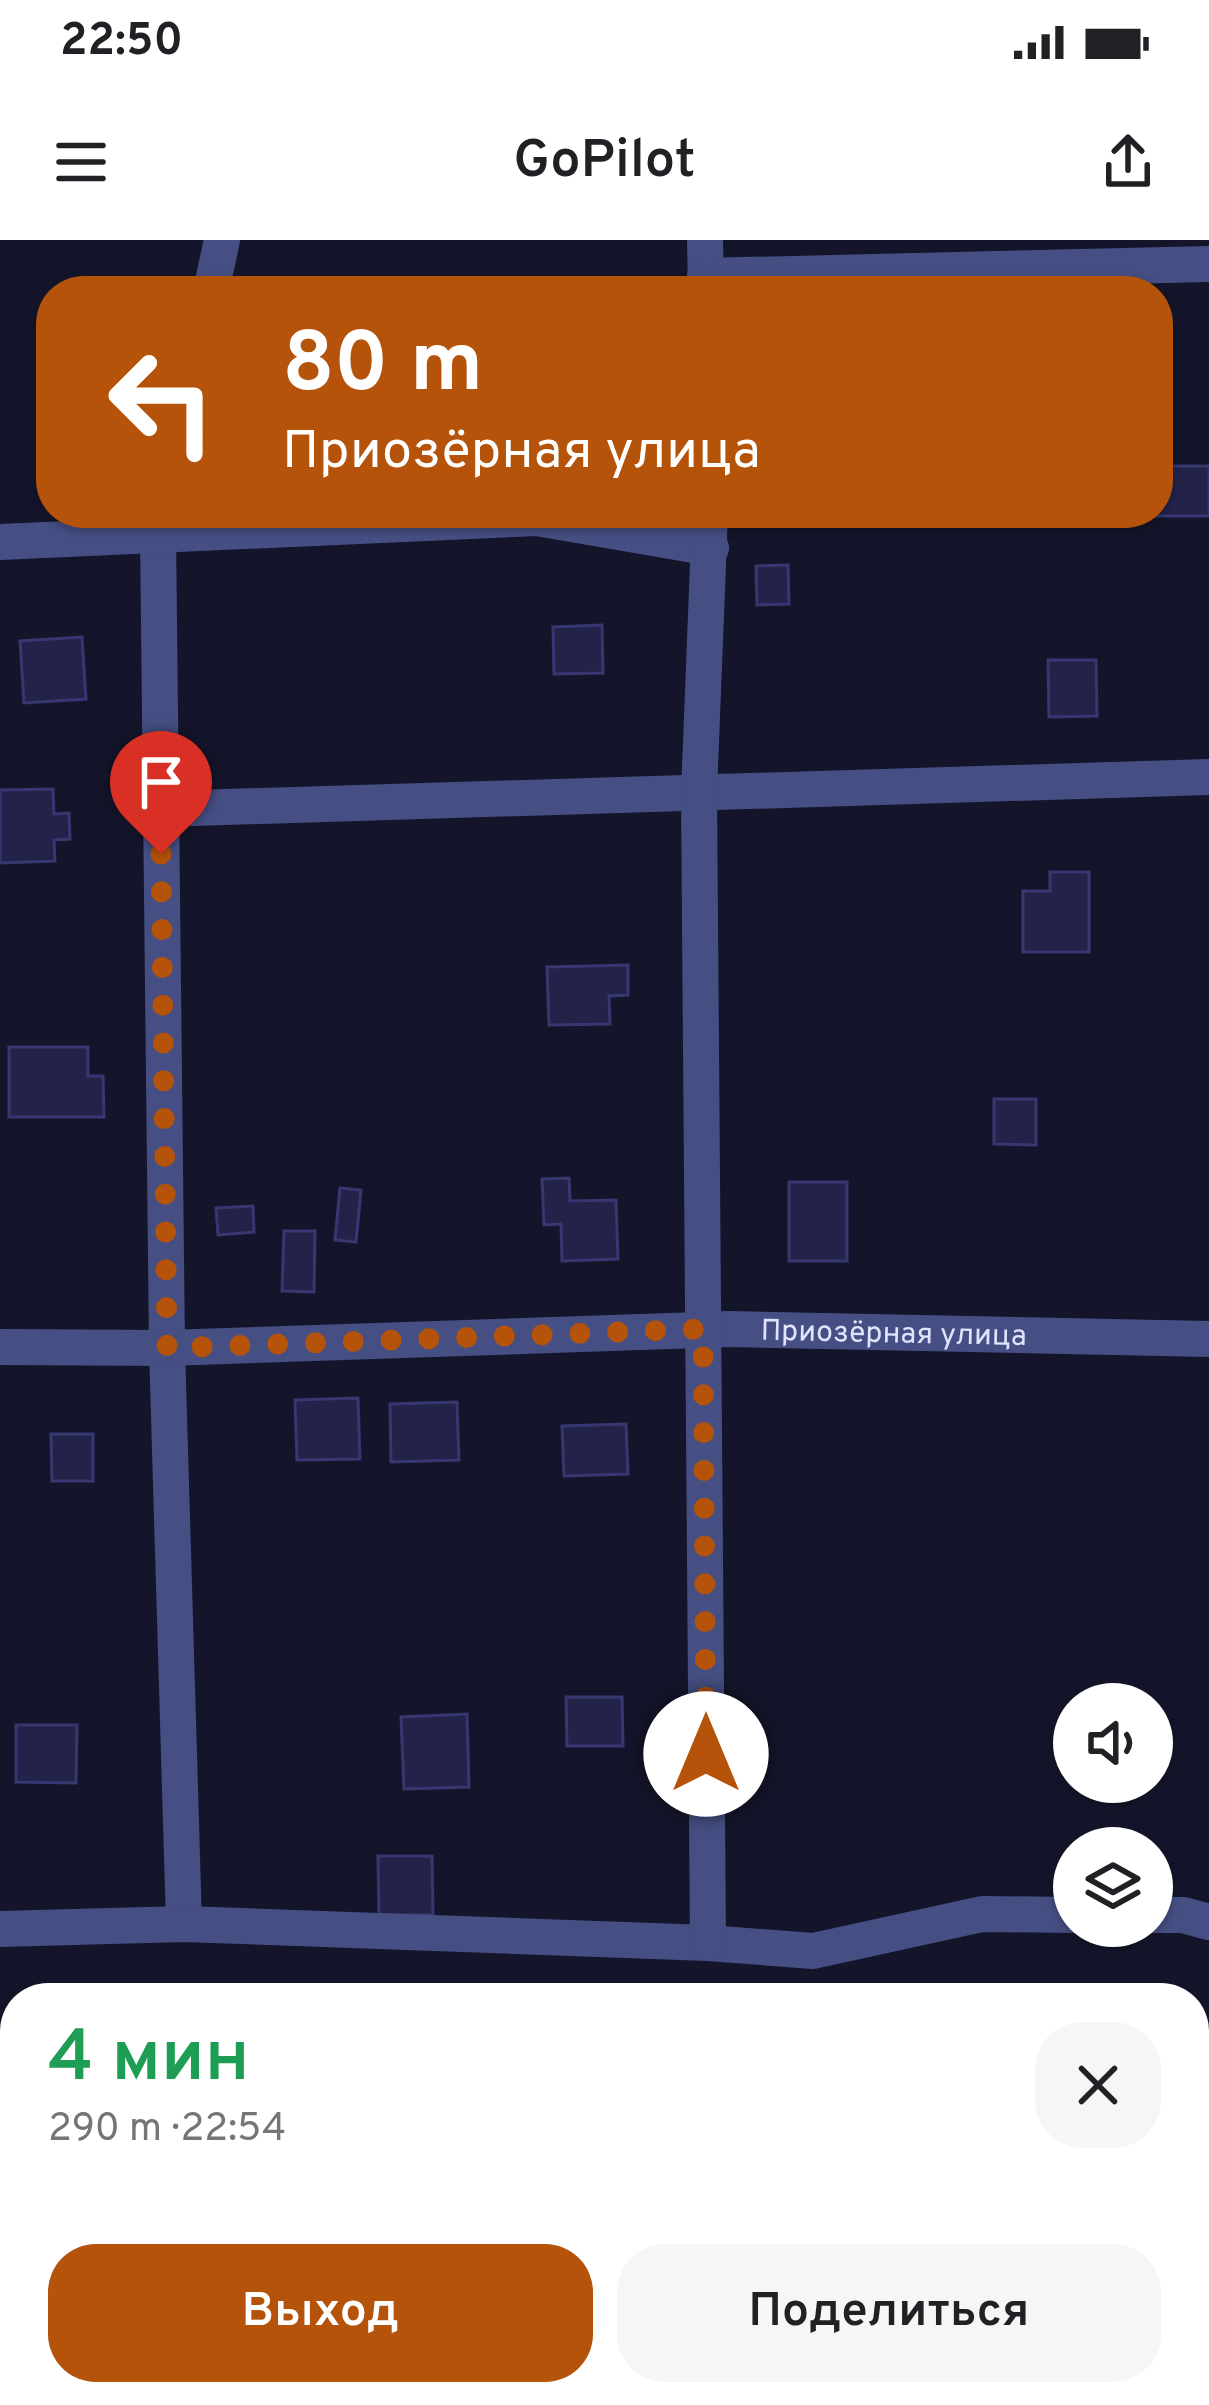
<!DOCTYPE html>
<html lang="ru">
<meta charset="utf-8">
<style>
body{margin:0;font-family:Overpass,sans-serif;background:#f6f6f6;color:#202124;height:100vh;display:flex;flex-direction:column;font-size:45px;white-space:nowrap}
*{box-sizing:border-box;margin:0}
p{font-size:39px;color:#757577}
.icon{flex:none;width:66px;height:66px;fill:none;stroke:currentColor;stroke-width:2;stroke-linecap:round;stroke-linejoin:round}
.map{position:relative;flex:1;overflow:hidden}
.sheet{position:absolute;left:0px;top:1743px;width:1209px;height:423px;display:flex;flex-direction:column;background:#fff;border-radius:48px 48px 0 0;box-shadow:0 3px 9px #0004}
.sheet>*{flex:none}
.hud{position:absolute;left:36px;top:36px;width:1137px;height:252px;border-radius:48px;box-shadow:0 3px 9px #0004;background:#b45309;color:#fff;overflow:hidden}
.fabs{position:absolute;left:1053px;top:1443px;display:grid;gap:24px}
.fabs a{display:grid;place-items:center;width:120px;height:120px;border-radius:50%;background:#fff;box-shadow:0 3px 9px #0004;font-size:60px}
.pin{position:absolute;display:grid;place-items:center;width:102px;height:102px;color:#fff;margin:-123px -51px;border-radius:50% 50% 50% 0;rotate:-45deg;box-shadow:0 0 12px #0007}
.pin .icon{rotate:45deg}
.me{position:absolute;width:132px;margin:-66px;rotate:0deg;stroke-linejoin:round;filter:drop-shadow(0 0 9px #0008)}
.turn{display:flex;align-items:center;gap:42px;height:252px;padding:0 48px;font-size:54px}
.turn .icon{width:156px;height:156px;stroke-width:2.5}
.turn b{display:block;font-size:84px;line-height:102px}
.round{display:grid;place-items:center;flex:none;width:126px;height:126px;border-radius:48px;background:#f6f6f6}
.head{display:flex;align-items:center;justify-content:space-between;height:204px;padding:0 48px}
h1{font-size:72px;font-weight:600;line-height:90px;color:#1e9e55}
.action{display:flex;gap:24px;margin-top:auto;padding:24px 48px}
.action a{flex:1;height:138px;border-radius:48px;background:#b45309;color:#fff;font-size:48px;font-weight:600;line-height:138px;text-align:center}
.action a+a{background:#f6f6f6;color:#202124}
.status{display:flex;justify-content:space-between;align-items:center;height:84px;padding:0 60px;background:#fff;direction:ltr}
.status svg{height:33px;fill:currentColor}
header{display:flex;justify-content:space-between;align-items:center;height:156px;padding:0 48px;background:#fff;font-size:54px;font-weight:600}
.map>svg:first-child{display:block}
</style>
<div class="status"><b>22:50</b><svg viewBox="0 0 49 12"><path d="M0 12V9h3v3zM5 12V6h3v6zM10 12V3h3v9zM15 12V0h3v12zM26 1h20v11H26zM47 4h2v5h-2z"/></svg></div>
<header><svg class="icon" aria-label="menu" viewBox="0 0 24 24"><path d="M4 6h16M4 12h16M4 18h16"/></svg>GoPilot<svg class="icon" aria-label="share" viewBox="0 0 24 24"><path d="M12 15V3M7 8l5-5 5 5M5 13v7h14v-7"/></svg></header>
<div class="map">
<svg width="1209" height="2165" viewBox="0 0 1209 2165">
<rect width="100%" height="100%" fill="#14152a"/>
<g fill="#232249" stroke="#373772" stroke-width="3">
<path d="M1158,226H1209V276H1144L1158,273Z"/>
<path d="M788,325L789,364L757,365L756,326Z"/>
<path d="M602,385L603,433L554,434L553,387Z"/>
<path d="M82,397L86,459L24,463L20,401Z"/>
<path d="M1048,420H1096L1097,476L1049,477Z"/>
<path d="M53,549L54,574L69,573L70,599L54,600L55,621L0,623V550Z"/>
<path d="M1050,632H1089V712H1023V651H1050Z"/>
<path d="M628,725V755L609,756L610,784L549,785L547,727Z"/>
<path d="M9,807H88V836H103L104,877H9Z"/>
<path d="M994,859H1036V905L994,904Z"/>
<path d="M569,938L570,961L616,960L618,1019L562,1021L561,984L544,985L542,939Z"/>
<rect x="789" y="942" width="58" height="79"/>
<path d="M340,948L361,950L356,1002L335,1000Z"/>
<path d="M253,966L254,992L218,995L216,968Z"/>
<path d="M284,991H315L314,1052L282,1051Z"/>
<path d="M358,1158L360,1219L297,1220L295,1160Z"/>
<path d="M457,1162L459,1220L391,1222L390,1164Z"/>
<path d="M626,1184L628,1234L564,1236L562,1186Z"/>
<path d="M51,1194H93V1241H52Z"/>
<path d="M566,1457H622L623,1506H567Z"/>
<path d="M467,1474L469,1547L404,1549L401,1477Z"/>
<path d="M16,1485H77L76,1543L16,1542Z"/>
<path d="M378,1616H432L433,1675H379Z"/>
</g>
<g fill="none" stroke-linecap="round" stroke-linejoin="round">
<g stroke="#454f83" stroke-width="36">
<path d="M705,0L706,51"/>
<path d="M705,36L1209,24"/>
<path d="M211,51L222,0"/>
<path d="M162,273L158,292L167,1108L184,1684"/>
<path d="M0,302L537,278L711,308"/>
<path d="M161,569L1209,537"/>
<path id="s1" d="M0,1107L167,1108L729,1089L1209,1099"/>
<path d="M1152,1675H1183L1209,1682"/>
<path d="M0,1689L184,1684L708,1703L813,1711L982,1674L1074,1675"/>
<path d="M708,1703L699,553L710,273"/>
</g>
</g>
<g fill="none" stroke-linecap="round" stroke-linejoin="round">
<path stroke="#b45309" stroke-width="21" stroke-dasharray="0 37.8" d="M161,614L167,1108L703,1089L706,1514"/>
</g>
<g text-anchor="middle" stroke-width="12" stroke-linejoin="round" paint-order="stroke">
<g font-size="30" fill="#e1e3fc" stroke="#14152a">
<text dy="10" stroke="none"><textPath href="#s1" startOffset="894">Приозёрная улица</textPath></text>
</g>
</g>
</svg>
<div class="fabs">
<a><svg class="icon" aria-label="sound" viewBox="0 0 24 24"><path d="M4 9h4l5-4v14l-5-4H4zM17 9q2 3 0 6"/></svg></a>
<a><svg class="icon" aria-label="layers" viewBox="0 0 24 24"><path d="M12 4l9 5-9 5-9-5zM3 14l9 5 9-5"/></svg></a>
</div>
<div class="pin" style="left:161px;top:614px;background:#d93025"><svg class="icon" aria-label="arrive" viewBox="0 0 24 24"><path d="M6 21V4h12l-3 4 3 4H6"/></svg></div>
<svg class="me" style="left:706px;top:1514px" viewBox="-20 -20 40 40"><circle r="19" fill="#fff"/><path d="M0-13L10 11 0 6-10 11z" fill="#b45309"/></svg>
<div class="hud">
<div class="turn"><svg class="icon" aria-label="left" viewBox="0 0 24 24"><path d="M17 20v-9H6M10 6l-5 5 5 5"/></svg><div><b>80 m</b>Приозёрная улица</div></div>
</div>
<section class="sheet">
<div class="head"><div><h1>4 мин</h1><p>290 m · 22:54</p></div><a class="round"><svg class="icon" aria-label="close" viewBox="0 0 24 24"><path d="M6 6l12 12M18 6L6 18"/></svg></a></div>
<div class="action"><a>Выход</a><a>Поделиться</a></div>
</section>
</div>
